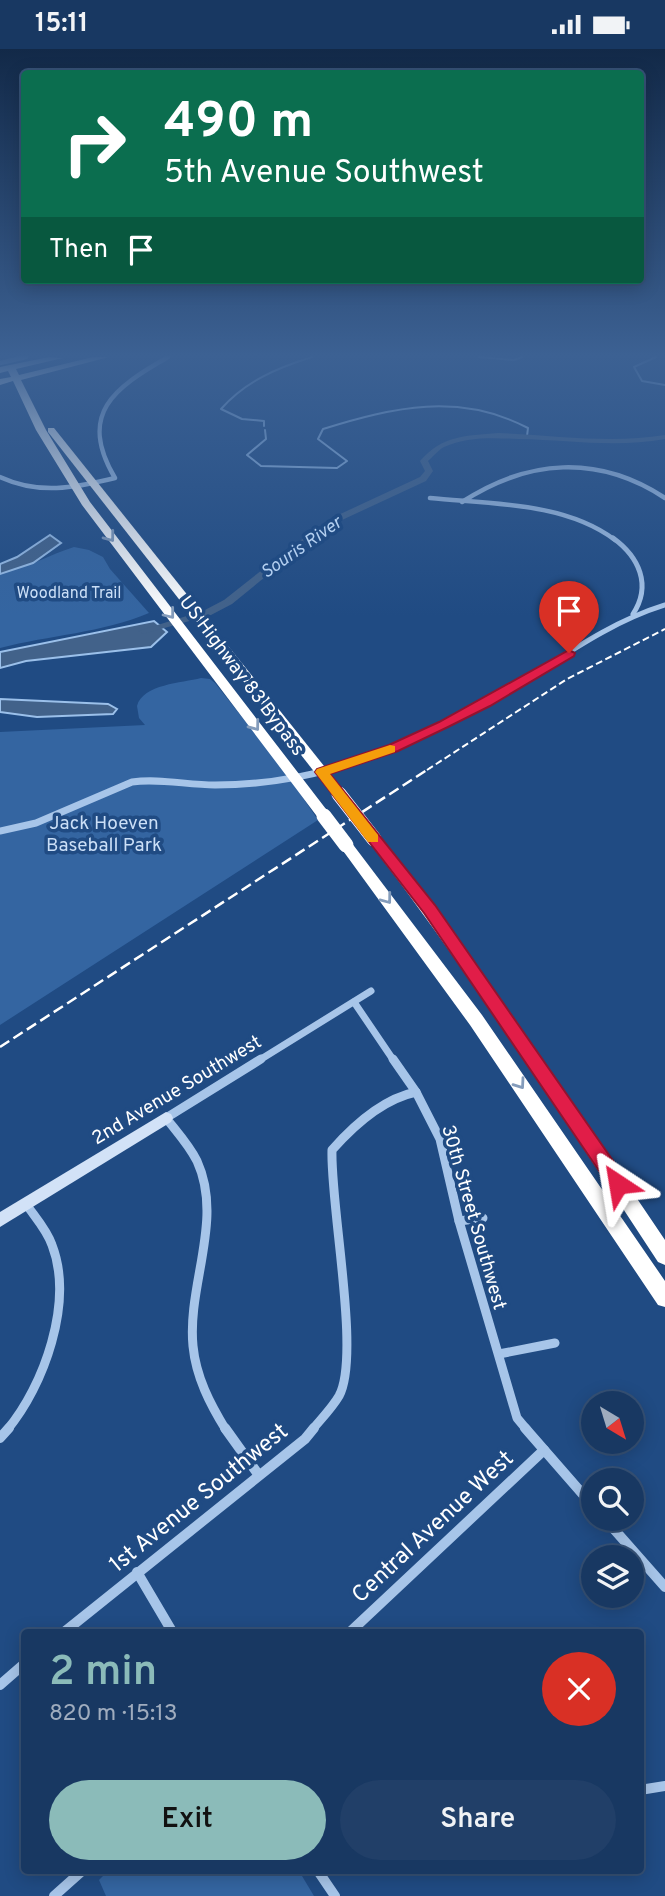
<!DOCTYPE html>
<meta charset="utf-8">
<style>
body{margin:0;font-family:Overpass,sans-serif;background:#213f68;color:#f1f3f6;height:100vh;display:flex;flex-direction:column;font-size:26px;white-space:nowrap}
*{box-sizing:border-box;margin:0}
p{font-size:23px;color:#9facbe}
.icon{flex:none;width:38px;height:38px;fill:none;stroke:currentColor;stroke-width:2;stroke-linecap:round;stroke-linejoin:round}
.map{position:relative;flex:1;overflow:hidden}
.sheet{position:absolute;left:21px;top:1580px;width:623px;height:245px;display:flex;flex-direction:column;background:#183862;border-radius:7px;box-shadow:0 4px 18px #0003,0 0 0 2px #365277}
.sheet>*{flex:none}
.banner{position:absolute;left:21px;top:21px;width:623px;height:214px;border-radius:7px;box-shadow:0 4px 18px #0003,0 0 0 2px #365277;background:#0b6e4f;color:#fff;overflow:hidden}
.needle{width:46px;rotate:142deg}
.fabs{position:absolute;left:581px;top:1342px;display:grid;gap:14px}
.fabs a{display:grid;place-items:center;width:63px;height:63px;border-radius:50%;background:#183862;box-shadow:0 4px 18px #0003,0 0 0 2px #365277;font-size:35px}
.pin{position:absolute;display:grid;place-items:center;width:60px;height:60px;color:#fff;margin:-72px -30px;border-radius:50% 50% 50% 0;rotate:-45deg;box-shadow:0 0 7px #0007}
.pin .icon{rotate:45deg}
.me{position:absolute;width:77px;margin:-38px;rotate:327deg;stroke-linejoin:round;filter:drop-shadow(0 0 5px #0008)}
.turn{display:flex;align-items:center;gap:24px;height:147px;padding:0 28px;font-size:32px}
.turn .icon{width:91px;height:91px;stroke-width:2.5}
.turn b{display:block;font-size:49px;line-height:60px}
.then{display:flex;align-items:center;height:66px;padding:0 28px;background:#0003;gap:14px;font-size:26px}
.round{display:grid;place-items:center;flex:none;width:74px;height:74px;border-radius:37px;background:#213f68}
.summary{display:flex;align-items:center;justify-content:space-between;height:119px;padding:0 28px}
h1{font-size:42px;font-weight:600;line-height:52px;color:#8bbbb9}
.action{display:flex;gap:14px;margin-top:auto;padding:14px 28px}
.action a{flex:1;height:80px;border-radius:42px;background:#8bbbb9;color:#111;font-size:28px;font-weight:600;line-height:80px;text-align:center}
.action a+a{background:#213f68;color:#f1f3f6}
.status{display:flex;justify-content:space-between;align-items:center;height:49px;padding:0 35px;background:#183862;direction:ltr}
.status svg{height:19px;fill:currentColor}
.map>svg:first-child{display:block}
</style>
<div class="status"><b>15:11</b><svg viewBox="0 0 49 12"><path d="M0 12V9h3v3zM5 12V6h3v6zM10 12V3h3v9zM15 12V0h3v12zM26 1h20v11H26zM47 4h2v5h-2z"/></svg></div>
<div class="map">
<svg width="665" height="1847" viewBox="0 0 665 1847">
<rect width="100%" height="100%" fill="#204b83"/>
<g fill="#3465a1">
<path d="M74,498L89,501L103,508L110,520L149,564C102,584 50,586 0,599V523C25,520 49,506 74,498Z"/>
<path d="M201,629L210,630L215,634L284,721L318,771L0,976V683L145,676L139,669L137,657C143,635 182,634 201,629Z"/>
<path d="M108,1822H299L314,1847H106L99,1831Z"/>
</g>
<g fill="#42628a" stroke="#9bc0ea" stroke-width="2">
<path d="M50,486L61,494L33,514L0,525V515L17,508Z"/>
<path d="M154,572L167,583L151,598L26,612L0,619V603Z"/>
<path d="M0,650L108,655L117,660L113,665L37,668L0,663Z"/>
</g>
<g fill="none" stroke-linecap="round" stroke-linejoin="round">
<g stroke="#9bc0ea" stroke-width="2">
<path d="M479,308L514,311L522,308"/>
<path d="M656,308L634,318L642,332L665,336"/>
<path d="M264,377V372L242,370L221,360C246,332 277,319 312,308"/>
<path d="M265,381L266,390L247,406L261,417L337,419L347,412L318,390L323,380C394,358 459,343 528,379L527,387"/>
</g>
<path fill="#42628a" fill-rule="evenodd" d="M498,384C553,386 610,395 665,386V390C616,399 568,391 519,390C495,389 467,387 444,398C438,401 433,408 428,412L433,422L426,432L342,471L297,502L232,555L211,566L143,585L138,582L203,562L224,551L291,498L336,467L420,428L425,422L420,412C443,386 465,387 498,384Z"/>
<g stroke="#a7c5e9" stroke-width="4.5">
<path d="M0,314L26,308"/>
<path d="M0,428C39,446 74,439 115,429C77,365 114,339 168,308"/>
<path d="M430,449C490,455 565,453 615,491"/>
<path d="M462,453C528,410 598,405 665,449"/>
</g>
<g stroke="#a7c5e9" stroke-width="5">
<path d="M613,489C639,508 652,536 633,565"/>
<path d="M329,721C383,704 437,681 487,654C546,621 600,576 665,556"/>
</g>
<g stroke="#a7c5e9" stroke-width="7">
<path d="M0,782L36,774L132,733C159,729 187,736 215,736C254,736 297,730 335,719"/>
<path d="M354,953L394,1012"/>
<path d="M258,1012L371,942"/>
</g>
<g stroke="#a7c5e9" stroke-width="9">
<path d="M393,1010L416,1043L440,1090L459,1172L517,1369L527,1381"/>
<path d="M459,1172L483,1169"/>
<path d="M499,1305L555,1294"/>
<path d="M7,1381C44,1337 74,1253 52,1196C47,1181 35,1168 26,1155"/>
<path d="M226,1381C210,1355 196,1328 193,1297C187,1236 224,1171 197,1112C189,1096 177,1083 166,1069L261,1010"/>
<path d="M312,1381C321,1370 332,1359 339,1347C361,1307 330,1156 332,1101C354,1076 383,1050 416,1043"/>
</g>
<g stroke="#a7c5e9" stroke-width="10">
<path d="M225,1379L258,1425"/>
<path d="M525,1379L593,1457"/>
<path d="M0,1389L9,1379"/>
<path d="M605,1470L665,1538"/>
<path d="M137,1523L173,1584"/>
<path d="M63,1584L305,1390L314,1379"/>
<path d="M349,1584L544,1401"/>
<path d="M0,1636L24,1615"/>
<path d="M640,1741L665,1737"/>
<path d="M318,1822L335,1847"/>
<path d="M54,1847L82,1822"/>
</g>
<path fill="#d2e2f7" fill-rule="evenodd" d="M166,1063L171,1065L173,1069L171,1073L0,1178V1163Z"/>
<g fill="#fff" fill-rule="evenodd">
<path d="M49,308L63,309L16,320L19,326L93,308H109L21,331L46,381L90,453L329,764L331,767L329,770H319L82,456L36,381L13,332L0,336V330L11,328L8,322L0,324V318Z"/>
<path d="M48,379H54L344,742L346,745L344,748H334L48,383Z"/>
<path d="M374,785L379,787C482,916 572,1054 665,1191V1216L658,1213C565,1071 473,928 369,793L367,790Z"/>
<path d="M346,791L351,793L482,966L665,1232V1258L658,1256L470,976L341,799L339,796Z"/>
</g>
<path stroke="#fff" stroke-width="2" stroke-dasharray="7 3.5" stroke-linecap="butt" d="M427,721L567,630L665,580"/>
<path stroke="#fff" stroke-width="2.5" stroke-dasharray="11 5" stroke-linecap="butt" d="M0,998L430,719"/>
<g stroke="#fff" stroke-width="15">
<path d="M339,745L374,790"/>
<path d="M324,767L346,796"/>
</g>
</g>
<defs><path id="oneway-chevron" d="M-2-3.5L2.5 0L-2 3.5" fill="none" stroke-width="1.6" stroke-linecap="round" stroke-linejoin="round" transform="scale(1.75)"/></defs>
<g stroke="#849cbb">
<use href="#oneway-chevron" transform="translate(110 488) rotate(53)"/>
<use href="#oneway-chevron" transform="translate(170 565) rotate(52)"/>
<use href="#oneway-chevron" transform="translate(255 677) rotate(53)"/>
<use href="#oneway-chevron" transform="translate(387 850) rotate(53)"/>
<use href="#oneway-chevron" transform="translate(520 1035) rotate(55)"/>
</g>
<linearGradient id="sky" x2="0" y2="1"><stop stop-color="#122948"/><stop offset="0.54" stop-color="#3c6193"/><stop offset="1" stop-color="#3c6193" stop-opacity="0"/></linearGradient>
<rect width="665" height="567" fill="url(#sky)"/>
<path fill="#e11d48" stroke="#92132f" stroke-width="2" d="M569,601L575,604L574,607L490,657L448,678L398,702L330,725L435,856L625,1129L627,1135L625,1141L618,1143L612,1141L424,864L315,723L317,720L389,696L439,673Z"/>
<path fill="#f59e0b" d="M390,696L395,697V703L330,725L378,786V793H368L315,723L317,720Z"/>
<g text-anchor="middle" stroke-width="7" stroke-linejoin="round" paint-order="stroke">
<g font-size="16" fill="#cbdff7" stroke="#204b83">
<text x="69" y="549">Woodland Trail</text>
</g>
<g font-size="18" font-style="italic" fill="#b3cff0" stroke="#204b83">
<text transform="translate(301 498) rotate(-35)" y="6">Souris River</text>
</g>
<g font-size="19" fill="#fff" stroke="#204b83">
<text transform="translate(243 626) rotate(53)" y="7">US Highway 83 Bypass</text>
<text transform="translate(176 1040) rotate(-31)" y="7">2nd Avenue Southwest</text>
<text transform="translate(475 1168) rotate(74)" y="7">30th Street Southwest</text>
</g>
<g font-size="19" fill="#cbdff7" stroke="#204b83">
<text x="104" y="780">Jack Hoeven<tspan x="104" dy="22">Baseball Park</tspan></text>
</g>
<g font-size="23" fill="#fff" stroke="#204b83">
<text transform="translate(198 1448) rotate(-39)" y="8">1st Avenue Southwest</text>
<text transform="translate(432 1477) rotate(-43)" y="8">Central Avenue West</text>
</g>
</g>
</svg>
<div class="fabs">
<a><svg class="needle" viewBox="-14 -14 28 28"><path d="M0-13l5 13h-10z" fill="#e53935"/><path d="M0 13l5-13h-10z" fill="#9facbe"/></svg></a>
<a><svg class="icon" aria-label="search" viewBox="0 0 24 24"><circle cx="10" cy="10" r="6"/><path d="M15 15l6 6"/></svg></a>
<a><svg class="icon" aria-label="layers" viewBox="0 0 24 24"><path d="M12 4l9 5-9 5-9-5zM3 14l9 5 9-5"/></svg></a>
</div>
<div class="pin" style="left:569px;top:604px;background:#d93025"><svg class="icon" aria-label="arrive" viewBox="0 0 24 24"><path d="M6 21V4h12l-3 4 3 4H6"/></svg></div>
<svg class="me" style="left:618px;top:1135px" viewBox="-20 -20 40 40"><path d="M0-17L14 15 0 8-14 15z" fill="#e11d48" stroke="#fff" stroke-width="4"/></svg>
<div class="banner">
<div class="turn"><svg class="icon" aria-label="right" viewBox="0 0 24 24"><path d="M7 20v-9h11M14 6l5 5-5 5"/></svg><div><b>490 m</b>5th Avenue Southwest</div></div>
<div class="then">Then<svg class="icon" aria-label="arrive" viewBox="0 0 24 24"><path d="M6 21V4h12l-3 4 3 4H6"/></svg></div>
</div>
<section class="sheet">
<div class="summary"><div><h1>2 min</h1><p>820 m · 15:13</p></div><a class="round" style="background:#d93025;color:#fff"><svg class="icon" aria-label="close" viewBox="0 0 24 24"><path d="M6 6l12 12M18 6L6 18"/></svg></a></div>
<div class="action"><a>Exit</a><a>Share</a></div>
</section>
</div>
